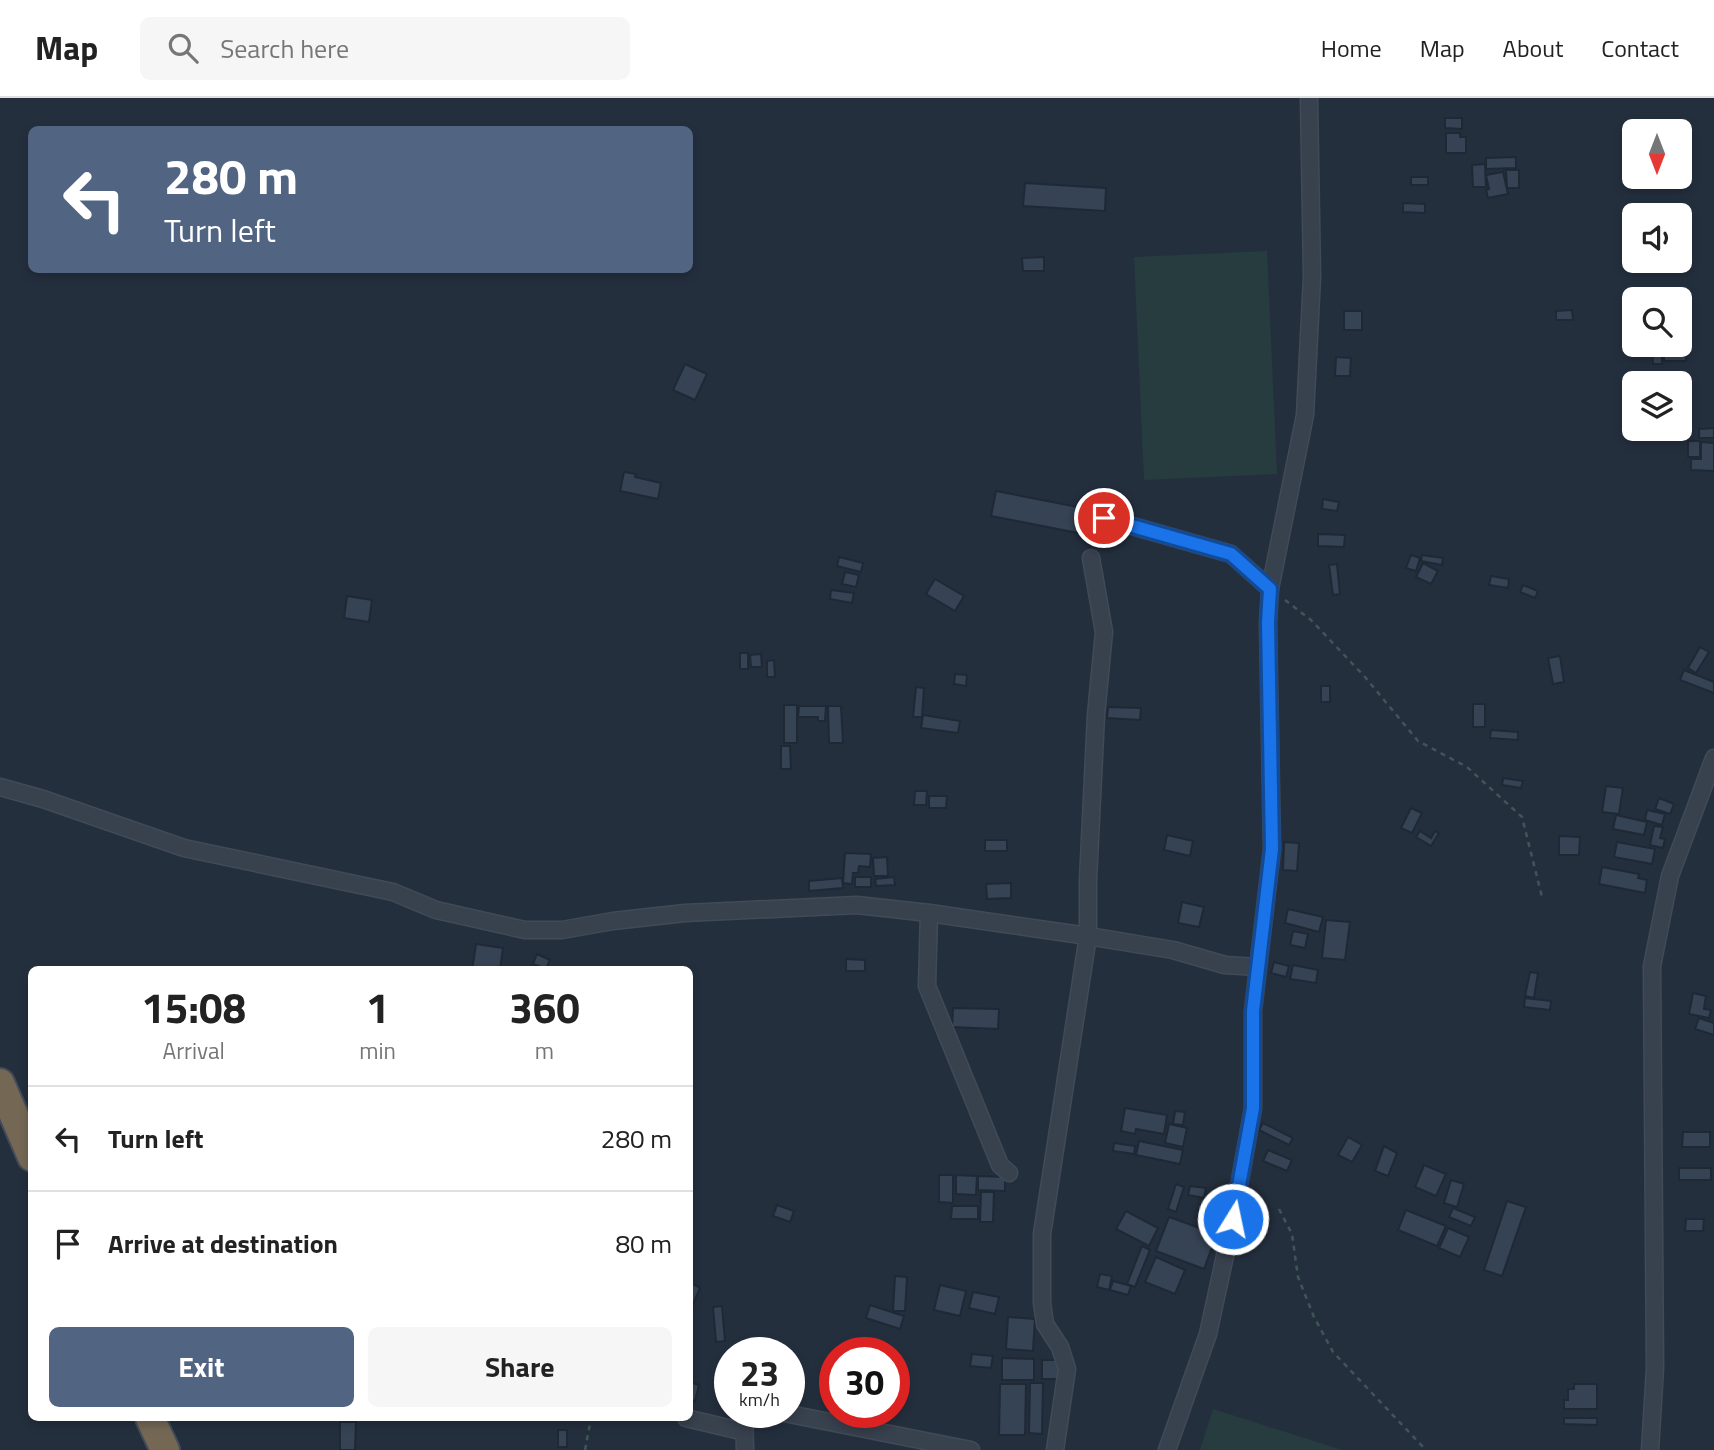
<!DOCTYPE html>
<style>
body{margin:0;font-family:"Titillium Web",sans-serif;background:#f6f6f6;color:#222;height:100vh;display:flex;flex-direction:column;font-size:26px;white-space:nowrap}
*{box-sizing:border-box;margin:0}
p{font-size:23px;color:#767676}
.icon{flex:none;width:38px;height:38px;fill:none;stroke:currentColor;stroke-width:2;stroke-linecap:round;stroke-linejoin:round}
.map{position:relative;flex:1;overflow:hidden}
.panel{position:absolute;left:28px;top:868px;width:665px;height:455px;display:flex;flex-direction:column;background:#fff;border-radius:10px;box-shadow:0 4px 10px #0003}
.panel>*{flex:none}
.guide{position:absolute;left:28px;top:28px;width:665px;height:147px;border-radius:10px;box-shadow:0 4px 10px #0003;background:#516482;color:#fff;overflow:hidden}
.needle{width:46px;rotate:180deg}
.controls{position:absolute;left:1622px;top:21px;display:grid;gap:14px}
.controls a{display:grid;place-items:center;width:70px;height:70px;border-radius:10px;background:#fff;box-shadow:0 4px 10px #0003;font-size:35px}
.speed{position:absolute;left:714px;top:1239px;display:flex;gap:14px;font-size:35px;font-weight:700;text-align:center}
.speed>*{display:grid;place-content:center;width:91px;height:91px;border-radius:50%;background:#fff;box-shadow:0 4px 10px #0003;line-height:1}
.speed small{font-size:18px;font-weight:400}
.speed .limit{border:10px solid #d22;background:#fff;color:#111}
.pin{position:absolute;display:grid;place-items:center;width:60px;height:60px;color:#fff;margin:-30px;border:4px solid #fff;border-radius:50%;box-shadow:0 2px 7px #0007}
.me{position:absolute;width:77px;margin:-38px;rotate:10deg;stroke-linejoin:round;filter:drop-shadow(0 0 5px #0008)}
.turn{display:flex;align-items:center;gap:24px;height:147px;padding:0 21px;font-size:32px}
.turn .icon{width:91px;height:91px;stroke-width:2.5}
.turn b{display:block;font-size:49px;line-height:60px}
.eta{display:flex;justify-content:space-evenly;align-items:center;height:119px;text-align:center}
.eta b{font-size:42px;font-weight:700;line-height:49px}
.cta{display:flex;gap:14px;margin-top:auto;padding:14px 21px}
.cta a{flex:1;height:80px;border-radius:10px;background:#516482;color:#fff;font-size:28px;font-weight:700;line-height:80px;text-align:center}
.cta a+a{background:#f6f6f6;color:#222}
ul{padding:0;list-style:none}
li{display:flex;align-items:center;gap:21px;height:105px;padding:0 21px;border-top:2px solid #e0e0e0}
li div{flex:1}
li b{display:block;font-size:26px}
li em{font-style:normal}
header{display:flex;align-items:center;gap:42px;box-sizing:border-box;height:98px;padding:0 35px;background:#fff;border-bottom:2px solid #e0e0e0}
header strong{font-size:33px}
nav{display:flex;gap:38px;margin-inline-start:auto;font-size:24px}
.search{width:490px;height:63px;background:#f6f6f6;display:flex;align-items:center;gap:18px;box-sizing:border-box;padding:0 24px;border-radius:10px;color:#767676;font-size:26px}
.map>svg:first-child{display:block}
</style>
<header>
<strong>Map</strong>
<div class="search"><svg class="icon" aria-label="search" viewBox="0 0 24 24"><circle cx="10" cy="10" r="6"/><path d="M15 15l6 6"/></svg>Search here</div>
<nav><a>Home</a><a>Map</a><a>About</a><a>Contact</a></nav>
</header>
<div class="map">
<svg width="1714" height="1352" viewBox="0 0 1714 1352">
<rect width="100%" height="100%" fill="#242f3e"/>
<g fill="#263c3f">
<path d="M1267,153L1277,376L1144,382L1134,159Z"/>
<path d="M1213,1311L1342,1352H1200Z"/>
</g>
<g fill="#364354" stroke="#1f2835" stroke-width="2">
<path d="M1445,20H1462V31L1445,30Z"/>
<path d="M1446,35H1460V39H1466V55H1446Z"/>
<path d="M1516,59V70L1486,71V60Z"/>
<path d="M1485,66L1486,89H1473L1472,67Z"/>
<path d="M1506,72H1519V90H1507Z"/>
<path d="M1503,74L1508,96L1488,100L1486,92L1489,91L1486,77Z"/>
<rect x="1411" y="79" width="17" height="8"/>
<path d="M1025,85L1106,90L1105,113L1023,108Z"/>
<path d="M1403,105L1425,106V115L1403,114Z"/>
<path d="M1044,159V173H1023L1022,160Z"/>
<path d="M1572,212L1573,222H1556V213Z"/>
<rect x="1344" y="213" width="18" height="19"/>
<path d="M1662,249V266H1653L1652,250Z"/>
<rect x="1664" y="252" width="22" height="11"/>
<path d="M1336,259L1351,260L1350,278H1335Z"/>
<path d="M685,266L707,276L695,302L673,292Z"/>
<path d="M1714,330V340H1699V331Z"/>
<rect x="1688" y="343" width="12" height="16"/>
<path d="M1701,344L1714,345V373L1691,372V361H1701Z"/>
<path d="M624,374L636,376L635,379L661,385L658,401L620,393Z"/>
<path d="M996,393L1083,410L1078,435L991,418Z"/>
<path d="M1323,401L1339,404L1337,413L1322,411Z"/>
<path d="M1318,436L1345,437L1344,449L1318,448Z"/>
<path d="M1411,457L1420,460L1416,473L1406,470Z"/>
<path d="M1422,457L1443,460L1442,467L1421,463Z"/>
<path d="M839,459L863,465L861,474L837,468Z"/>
<path d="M1423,465L1438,473L1431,486L1416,479Z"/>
<path d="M1337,466L1340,496L1333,497L1329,467Z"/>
<path d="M845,474L859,477L856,489L842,486Z"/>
<path d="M1491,478L1509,481L1508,490L1489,487Z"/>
<path d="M935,481L964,498L955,513L926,496Z"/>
<path d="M1523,487L1538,493L1535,500L1520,494Z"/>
<path d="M831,492L854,495L852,505L830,501Z"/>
<path d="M347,498L372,502L369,524L344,520Z"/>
<path d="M1700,549L1709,554L1696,575L1688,570Z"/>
<rect x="740" y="555" width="8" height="16"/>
<path d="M761,556L762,569H751L750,557Z"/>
<path d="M1560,558L1564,584L1553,586L1548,560Z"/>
<path d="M774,562L775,579H767V563Z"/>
<path d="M1684,572L1714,584V595L1680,582Z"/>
<path d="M955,576L967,577L966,588L954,586Z"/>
<rect x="1321" y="588" width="9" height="16"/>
<path d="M916,589L924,590L922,619H913Z"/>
<rect x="1473" y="606" width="12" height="23"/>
<rect x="784" y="607" width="13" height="38"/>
<path d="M799,608H826L825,623H818V619H798Z"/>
<path d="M828,608H841L843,645H829Z"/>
<path d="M1108,609L1141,610L1140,622L1107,620Z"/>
<path d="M923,617L960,623L958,635L921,630Z"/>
<path d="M1491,632L1518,634V642L1490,640Z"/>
<path d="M781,648H790L791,671H781Z"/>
<path d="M1503,680L1523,683L1521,690L1502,687Z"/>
<path d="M1606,688L1623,690L1619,716L1602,714Z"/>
<path d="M915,693H927L926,707H914Z"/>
<path d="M929,698H947L946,710H929Z"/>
<path d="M1659,700L1674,706L1670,716L1655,711Z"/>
<path d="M1411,710L1422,715L1412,735L1401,730Z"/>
<path d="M1647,712L1665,716L1662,727L1645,722Z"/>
<path d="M1616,717L1647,724L1644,737L1613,731Z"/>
<path d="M1654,728L1663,729L1660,740L1665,741L1663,750L1650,747Z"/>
<path d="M1420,733L1431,740L1435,733L1439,735L1431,748L1416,739Z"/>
<path d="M1167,737L1193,743L1190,758L1164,752Z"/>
<path d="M1559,738L1580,739L1579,757H1559Z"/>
<rect x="985" y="742" width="22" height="11"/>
<path d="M1284,744L1299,745L1297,773L1283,772Z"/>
<path d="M1617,744L1655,751L1652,766L1614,759Z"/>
<path d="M845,755L871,756L870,769L859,768L858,775H853L852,786L843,785Z"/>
<path d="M887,759L888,778H874L873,760Z"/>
<path d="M1602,769L1639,776L1638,780L1647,782L1645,795L1599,786Z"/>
<rect x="855" y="779" width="16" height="10"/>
<path d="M894,779L895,787L876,788L875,781Z"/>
<path d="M842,780L843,790L809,793V783Z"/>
<path d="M1011,785V800L987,801L986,786Z"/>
<path d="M1182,804L1204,809L1199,829L1178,825Z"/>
<path d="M1288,811L1323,819L1319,834L1285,825Z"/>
<path d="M1326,822L1350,824L1345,862L1322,860Z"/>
<path d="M1293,833L1308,836L1305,850L1290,847Z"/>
<path d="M476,846L503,850L500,872H472Z"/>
<path d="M537,856L550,862L546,871L533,866Z"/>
<path d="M846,861L865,862V873H846Z"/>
<path d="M1274,864L1289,868L1286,879L1271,875Z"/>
<path d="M1293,867L1318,872L1316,885L1290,881Z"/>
<path d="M1530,874L1538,875L1534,900L1525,898Z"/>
<path d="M1693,895L1706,898L1704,911L1711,912L1709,920L1689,916Z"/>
<path d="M1525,900L1551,903L1550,912L1524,909Z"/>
<path d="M953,910L999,911L998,931L952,929Z"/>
<path d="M1699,920L1714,925V937L1695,931Z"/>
<path d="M1125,1010L1167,1017L1164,1036L1136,1031L1135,1036L1121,1033Z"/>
<path d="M1175,1013L1185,1014L1183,1027L1173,1026Z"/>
<path d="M1263,1025L1293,1040L1289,1047L1259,1032Z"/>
<path d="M1169,1026L1187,1030L1183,1049L1165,1045Z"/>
<path d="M1683,1034H1710V1049H1682Z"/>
<path d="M1348,1039L1362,1047L1352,1064L1338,1057Z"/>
<path d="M1139,1043L1183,1052L1180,1066L1136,1057Z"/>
<path d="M1114,1045L1135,1048L1134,1056L1113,1053Z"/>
<path d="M1384,1048L1397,1055L1388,1078L1375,1073Z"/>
<path d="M1268,1052L1292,1062L1287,1073L1263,1063Z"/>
<path d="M1424,1067L1446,1076L1436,1098L1415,1089Z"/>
<rect x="1679" y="1070" width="32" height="12"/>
<path d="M939,1077H953V1105L939,1104Z"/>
<path d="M956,1077L977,1078L976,1097L956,1096Z"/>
<path d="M978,1078L1005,1079V1093L978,1092Z"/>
<path d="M1451,1082L1464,1086L1457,1109L1444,1105Z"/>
<path d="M1176,1086L1184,1089L1176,1114L1168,1111Z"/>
<path d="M1190,1088L1206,1090L1204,1100L1188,1097Z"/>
<path d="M981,1094H994L993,1124H980Z"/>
<path d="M1507,1103L1526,1109L1502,1178L1484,1172Z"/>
<path d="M777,1107L794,1113L790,1124L773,1118Z"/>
<path d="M952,1108H978V1121H951Z"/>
<path d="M1453,1110L1475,1119L1471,1128L1449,1119Z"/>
<path d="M1406,1112L1446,1128L1437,1148L1398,1132Z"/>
<path d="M1126,1113L1158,1130L1149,1148L1116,1131Z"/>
<path d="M1169,1119L1217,1136L1204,1171L1156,1153Z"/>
<path d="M1686,1121H1704L1703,1133H1685Z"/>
<path d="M1448,1130L1469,1139L1460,1159L1439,1150Z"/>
<path d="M1142,1148L1150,1152L1135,1189L1127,1186Z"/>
<path d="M1156,1159L1185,1172L1175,1196L1145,1184Z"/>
<path d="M1100,1176L1112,1178L1109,1192L1097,1189Z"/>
<path d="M895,1178L907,1179L905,1213H893Z"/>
<path d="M1113,1183L1131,1188L1128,1197L1110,1192Z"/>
<path d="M691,1185L700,1190L690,1213V1189Z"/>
<path d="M940,1187L966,1193L960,1218L934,1212Z"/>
<path d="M973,1194L999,1199L995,1216L969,1210Z"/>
<path d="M870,1207L904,1218L900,1231L866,1220Z"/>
<path d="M722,1208L725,1243L716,1244L713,1209Z"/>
<path d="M1008,1219L1035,1221L1033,1253L1006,1251Z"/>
<path d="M972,1256L993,1258L991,1270L970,1268Z"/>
<path d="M1002,1260L1034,1261V1282H1002Z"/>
<rect x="1042" y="1262" width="20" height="19"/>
<path d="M690,1284L699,1287L695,1303L690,1302Z"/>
<path d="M1030,1285H1043L1042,1336L1029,1335Z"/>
<path d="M1000,1286H1026L1025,1337H999Z"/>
<path d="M1574,1286H1597V1311H1564V1302H1568V1291H1574Z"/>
<path d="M1564,1320H1597V1327L1564,1326Z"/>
<path d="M340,1324H356L355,1352H340Z"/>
<rect x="558" y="1332" width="9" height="17"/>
</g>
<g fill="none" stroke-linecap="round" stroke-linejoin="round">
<defs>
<g id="street">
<path d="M1104,420L1231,456L1270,491"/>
<path d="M0,689L43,701L184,750L393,794L436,812L525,832H562L613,823L685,815L857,807L929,815L1088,838L1173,852L1225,867L1257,869"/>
<path d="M929,815L927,888L1000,1067L1009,1075"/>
<path d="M744,1314L745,1352"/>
<path d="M779,1314L971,1352"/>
<path d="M686,1320L745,1334"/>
<path d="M1055,1352L1067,1271L1060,1249L1045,1226L1042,1205V1136L1088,838V782L1096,617L1104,534L1091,460"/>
<path d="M1167,1352L1208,1236L1233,1121L1253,1010V913L1272,751L1268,525L1270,491L1305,317L1312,179L1309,0"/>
<path d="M1650,1352L1655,1270L1652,868L1670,778L1714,660"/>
</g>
<g id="highway">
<path d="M0,985L32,1059"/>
<path d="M150,1320L165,1352"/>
</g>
</defs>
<use href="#street" stroke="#414a57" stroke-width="19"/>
<use href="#highway" stroke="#434c59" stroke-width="32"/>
<g stroke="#3f5557" stroke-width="2.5" stroke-dasharray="5 5" stroke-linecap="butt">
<path d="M1285,502L1311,522L1365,579L1418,643L1467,669L1522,719L1542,799"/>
<path d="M1279,1111L1292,1136L1298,1179L1314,1219L1333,1254L1426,1352"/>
<path d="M585,1352L591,1320"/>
</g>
<use href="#street" stroke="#38414e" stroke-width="16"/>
<use href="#highway" stroke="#746855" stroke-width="28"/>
</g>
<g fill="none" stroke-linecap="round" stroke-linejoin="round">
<defs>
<path id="route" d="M1104,420L1231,456L1270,491L1268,524L1272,751L1253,913V1010L1233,1121"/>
</defs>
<use href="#route" stroke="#114b97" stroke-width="18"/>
<use href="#route" stroke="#1a73e8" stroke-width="12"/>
</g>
</svg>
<div class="controls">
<a><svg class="needle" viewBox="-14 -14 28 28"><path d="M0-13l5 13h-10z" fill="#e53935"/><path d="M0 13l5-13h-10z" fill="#767676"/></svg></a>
<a><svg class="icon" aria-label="sound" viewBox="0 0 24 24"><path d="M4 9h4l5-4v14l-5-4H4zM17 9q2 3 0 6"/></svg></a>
<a><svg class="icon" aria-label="search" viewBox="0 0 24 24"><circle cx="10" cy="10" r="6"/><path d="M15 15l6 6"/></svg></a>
<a><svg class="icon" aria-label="layers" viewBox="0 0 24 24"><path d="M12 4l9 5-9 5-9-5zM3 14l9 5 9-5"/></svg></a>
</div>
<div class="speed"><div>23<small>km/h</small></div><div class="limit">30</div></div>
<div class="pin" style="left:1104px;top:420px;background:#d93025"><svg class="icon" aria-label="arrive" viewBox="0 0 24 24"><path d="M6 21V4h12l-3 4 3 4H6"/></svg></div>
<svg class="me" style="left:1233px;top:1121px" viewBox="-20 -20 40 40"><circle r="17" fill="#1a73e8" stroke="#fff" stroke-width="3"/><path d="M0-11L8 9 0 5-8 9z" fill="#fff"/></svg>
<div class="guide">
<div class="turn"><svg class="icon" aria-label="left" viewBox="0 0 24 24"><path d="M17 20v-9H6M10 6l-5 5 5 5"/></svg><div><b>280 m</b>Turn left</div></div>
</div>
<section class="panel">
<div class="eta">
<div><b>15:08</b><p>Arrival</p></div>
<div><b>1</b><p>min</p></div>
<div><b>360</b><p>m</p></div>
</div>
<ul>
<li><svg class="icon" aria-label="left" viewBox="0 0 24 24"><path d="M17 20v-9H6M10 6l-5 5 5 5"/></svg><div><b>Turn left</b></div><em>280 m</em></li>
<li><svg class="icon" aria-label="arrive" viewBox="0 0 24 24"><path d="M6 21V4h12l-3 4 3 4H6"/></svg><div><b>Arrive at destination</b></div><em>80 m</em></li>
</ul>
<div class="cta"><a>Exit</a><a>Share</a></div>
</section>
</div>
